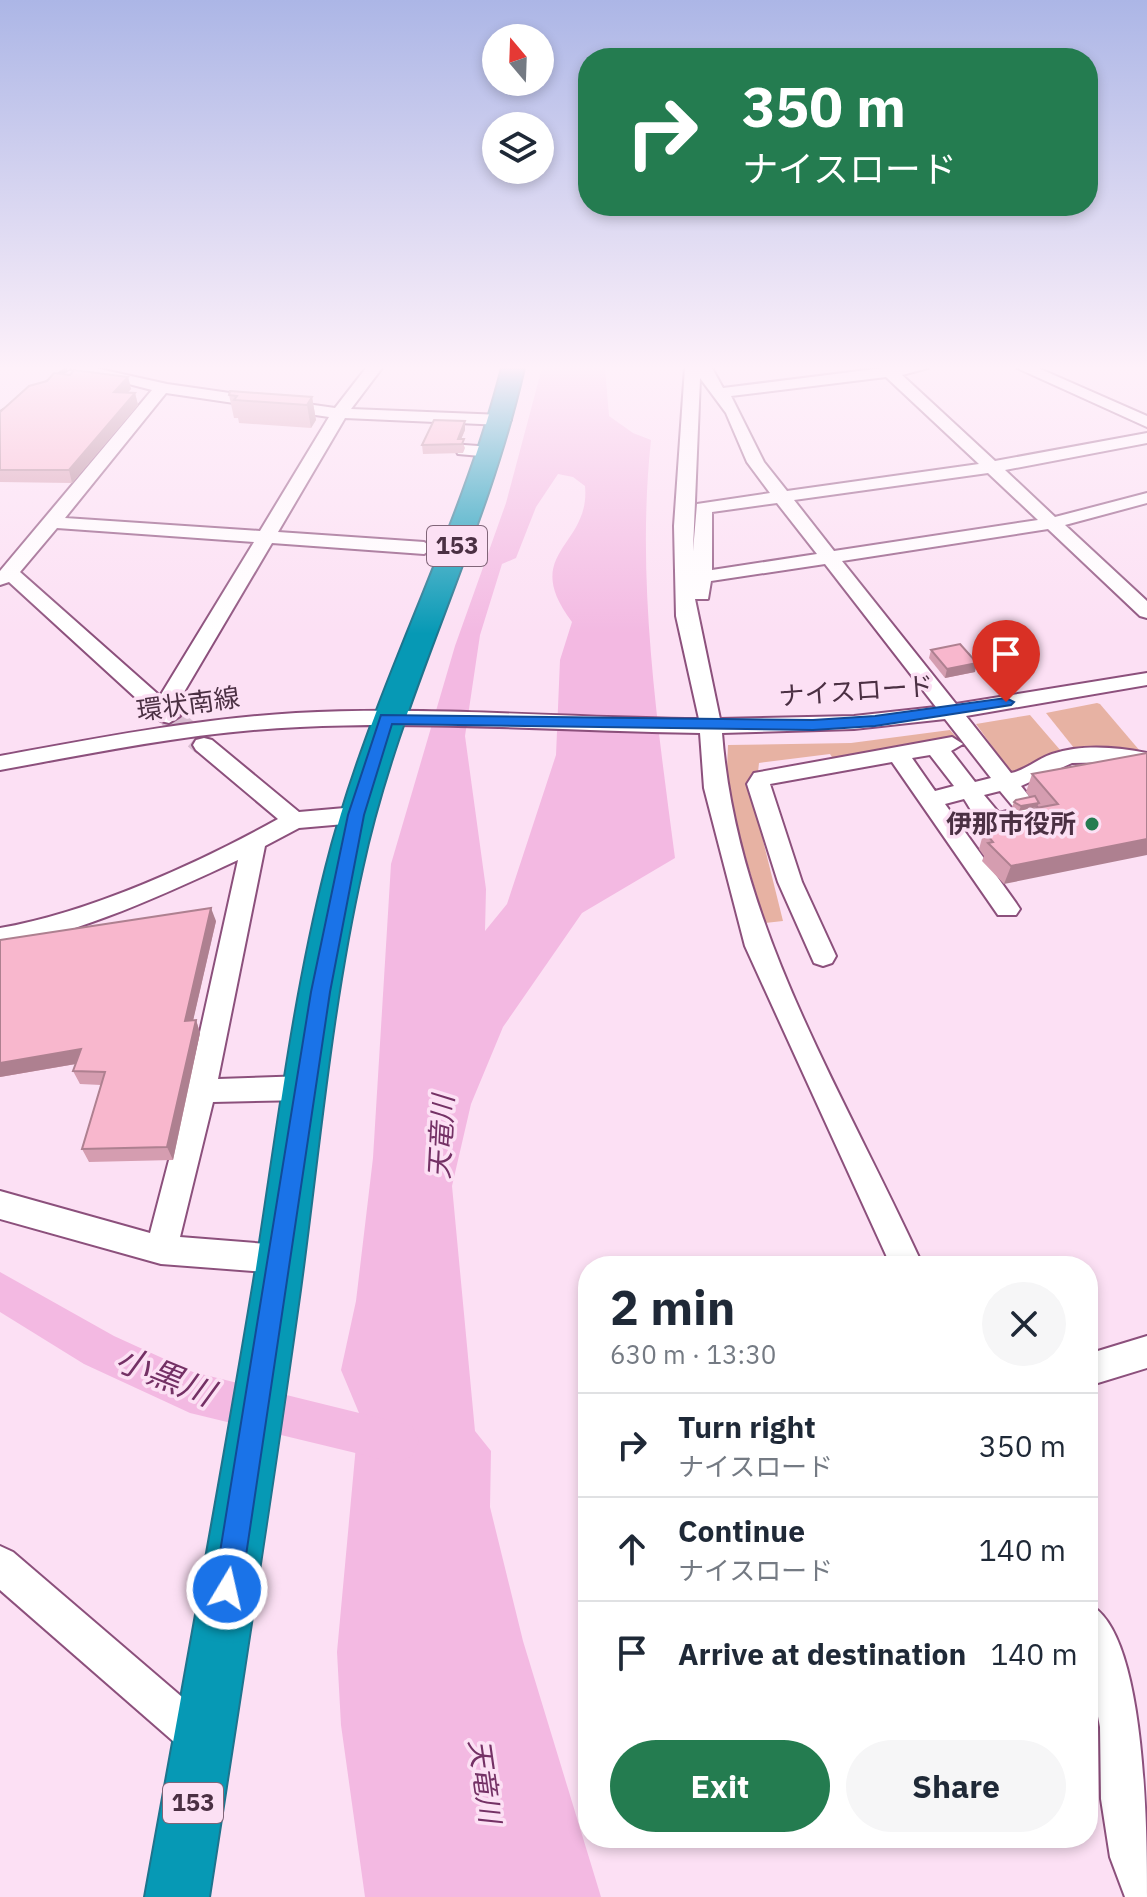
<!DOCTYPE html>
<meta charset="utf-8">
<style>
body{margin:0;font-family:"IBM Plex Sans","Noto Sans JP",sans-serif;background:#f6f6f7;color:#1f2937;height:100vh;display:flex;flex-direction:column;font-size:30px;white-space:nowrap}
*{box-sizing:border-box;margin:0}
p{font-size:26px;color:#747a83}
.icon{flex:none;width:44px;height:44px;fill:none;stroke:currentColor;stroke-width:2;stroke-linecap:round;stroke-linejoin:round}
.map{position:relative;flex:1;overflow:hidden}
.sheet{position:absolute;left:578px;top:1256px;width:520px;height:592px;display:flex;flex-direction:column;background:#fff;border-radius:32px;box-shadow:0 4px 12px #0003}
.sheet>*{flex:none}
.guide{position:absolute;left:578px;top:48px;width:520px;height:168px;border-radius:32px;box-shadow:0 4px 12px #0003;background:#247c50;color:#fff;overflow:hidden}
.needle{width:52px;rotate:341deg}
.fabs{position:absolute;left:482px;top:24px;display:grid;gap:16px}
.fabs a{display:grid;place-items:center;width:72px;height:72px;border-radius:50%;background:#fff;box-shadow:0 4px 12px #0003;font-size:40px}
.pin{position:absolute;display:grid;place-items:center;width:68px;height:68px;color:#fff;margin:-82px -34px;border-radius:50% 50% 50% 0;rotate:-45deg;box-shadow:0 0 8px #0007}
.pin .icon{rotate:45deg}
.me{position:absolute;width:88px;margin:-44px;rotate:9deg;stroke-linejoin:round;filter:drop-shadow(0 0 6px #0008)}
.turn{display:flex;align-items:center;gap:28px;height:168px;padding:0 32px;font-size:36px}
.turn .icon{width:104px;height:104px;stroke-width:2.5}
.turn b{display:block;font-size:56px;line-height:68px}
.round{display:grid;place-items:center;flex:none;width:84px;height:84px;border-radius:42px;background:#f6f6f7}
.overview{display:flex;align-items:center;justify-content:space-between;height:136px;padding:0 32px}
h1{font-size:48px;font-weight:800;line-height:60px}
.cta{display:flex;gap:16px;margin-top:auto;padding:16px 32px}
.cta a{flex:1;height:92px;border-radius:48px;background:#247c50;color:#fff;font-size:32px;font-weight:800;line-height:92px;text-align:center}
.cta a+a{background:#f6f6f7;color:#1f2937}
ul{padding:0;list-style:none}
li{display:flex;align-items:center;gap:24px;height:104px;padding:0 32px;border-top:2px solid #e0e1e3}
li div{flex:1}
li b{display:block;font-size:30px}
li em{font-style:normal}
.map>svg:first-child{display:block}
</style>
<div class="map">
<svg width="1147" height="1897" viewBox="0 0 1147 1897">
<rect width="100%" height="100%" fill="#fce0f4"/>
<g fill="#e7b2a3">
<path d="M1097,703L1100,704L1140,751L1074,748L1046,713Z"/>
<path d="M1030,715L1061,751L1036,760L1017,773L1010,771L976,724Z"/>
<path d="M950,730L957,738L834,760L830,754L759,763L758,772L749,784L783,921L765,923L726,791L728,745L851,743Z"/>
</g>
<path fill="#f3b9e2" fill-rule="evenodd" d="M542,368H605L609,416L633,433L651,440C636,579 657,721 675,858L582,913L503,1027L471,1104L452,1186L475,1431L491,1451L490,1507L523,1641L601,1897H365L341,1725L337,1652L359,1413L341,1370L356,1301L373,1158L391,864L455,646L506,503ZM558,474L573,477L585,486C591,547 519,552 572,622L560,660L556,755L507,904L485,931L486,889L465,736L480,635L502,564L516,558L536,507Z"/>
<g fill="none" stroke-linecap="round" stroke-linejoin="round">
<path fill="#f3b9e2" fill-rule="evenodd" d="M0,1272L114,1336L193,1372L412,1426L419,1441L412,1456L397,1463L190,1413L84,1364L0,1312Z"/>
<path stroke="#d9bdd1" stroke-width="23" stroke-dasharray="23 11" stroke-linecap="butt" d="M169,716L204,745"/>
<defs>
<g id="minor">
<path d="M67,368H95L167,384L335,408L366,368H382L351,409L503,415L511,420L503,425L345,418L278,532L424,542L433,548L424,554L272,543L174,709L180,716L169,723L161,721L9,582L0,585V571L152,390ZM166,393L329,417L260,531L65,518ZM57,528L254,542L160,696L20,572Z"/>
<path d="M685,368H712L723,388L883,368H928L902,375L995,461L1147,433V443L1005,470L1055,517L1147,493V503L1065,525L1147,601V618L1140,616L1048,529L842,561L956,704L1147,673V685L966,716L1011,773C1026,770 1037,759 1052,754C1082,744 1116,747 1147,753V767L1120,762L1072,763L1021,786L1043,814C1037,824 1000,833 988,829C979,825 970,808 964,799L945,804L1016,903L1020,909L1016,915H998L892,762L770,784L802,882L836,956L832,963L823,966L814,963L778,882L747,784L754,773L952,737L963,744L951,751L975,782L991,778L945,719L854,729L722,733C737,927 844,1093 923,1266H891L745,946L704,788L700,733C567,731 434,721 300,727C199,731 99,752 0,770V756C98,738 196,719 296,713C430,706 564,718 699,719L676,616L674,526ZM886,377L979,464L787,491L764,462L731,396ZM700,378L726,413L747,462L770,493L697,504L693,551ZM988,473L1038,520L834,551L794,500ZM777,503L817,554L712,570V512ZM825,564L936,707L854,716L720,719L695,599H708L711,581ZM930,755L954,786L935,791L912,758ZM1000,791L1015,809L999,813L984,795Z"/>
<path d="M1017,368H1038L1147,416V427Z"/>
<path d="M464,445L492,447L500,452L492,457L458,454L456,450Z"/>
<path d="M204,738L212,740L299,812L356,807L368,815L356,823L299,828L265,846L218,1079L306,1076L316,1080L320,1088L316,1096L306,1100L213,1102L180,1237L280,1245L291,1249L296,1259L291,1269L280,1273L161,1264L0,1219V1191L150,1233L187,1091L238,860C163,895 82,932 0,948V928C89,913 199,863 278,819L196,750L193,745L196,740Z"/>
<path d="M1147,1336V1368L1088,1386V1354Z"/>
<path d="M0,1546L13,1552L217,1727L223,1741L217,1755L203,1761L189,1755L0,1590Z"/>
<path d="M1088,1604C1147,1629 1147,1837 1147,1897H1125L1110,1857L1101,1799L1100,1727L1088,1664Z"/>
</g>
<path id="highway" d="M502,368H524C485,540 399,696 362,869C331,1007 319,1149 300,1290C272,1492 240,1695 209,1897H145C182,1692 220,1487 254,1281C276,1143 292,1003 326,868C369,695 458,540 502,368Z"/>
</defs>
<use href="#minor" stroke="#8c507c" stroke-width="4"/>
<use href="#highway" stroke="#1e748d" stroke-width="4"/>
<use href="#minor" fill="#fff" fill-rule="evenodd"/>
<use href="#highway" fill="#0699b5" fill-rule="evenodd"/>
<defs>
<path id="rail" d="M0,413L69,368"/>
</defs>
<use href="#rail" stroke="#775c6f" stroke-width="5"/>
<use href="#rail" stroke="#fce0f4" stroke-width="3" stroke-dasharray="10" stroke-linecap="butt"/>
</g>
<g fill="#d59db0">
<path d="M128,377L131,389L127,393H135L138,405L72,483L0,482V412Z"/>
<path d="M229,395L312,397L316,420L311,428L239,423L238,418H234Z"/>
<path d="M465,430L461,439L465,448L463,453L423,454L422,445Z"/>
<path d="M931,650L975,672L945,678L929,658Z"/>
<path d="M1147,753L1004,884L982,861L984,856L979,849L984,831L1027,822L1031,809L1039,808L1038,806L1019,811L1012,807L1014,802L1030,797L1026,792L1032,774Z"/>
<path d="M216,921L193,1020H196L200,1033L173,1160L89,1162L82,1149L101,1085L80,1084L73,1071L76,1064L0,1077V940Z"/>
</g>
<g fill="#ae8090">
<path d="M128,377L131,389L117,404L114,392Z"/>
<path d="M135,393L138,405L72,483L69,470Z"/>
<path d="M312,397L316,420L311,428L307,405Z"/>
<path d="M465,421V430L459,444L458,439Z"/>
<path d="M977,663L975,672L945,678L947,669Z"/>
<path d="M1039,803L1037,807L1019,811L1021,806Z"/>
<path d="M1147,839V855L1004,884L1011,866Z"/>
<path d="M211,908L216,921L190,1034L185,1021Z"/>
<path d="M196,1020L200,1033L173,1160L167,1147Z"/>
<path d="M81,1049L87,1062L0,1077V1063Z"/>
</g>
<g fill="#f8b7cd" stroke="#ae8090" stroke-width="2">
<path d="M74,370L128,377L114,392L135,393L69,470H0V412L29,386L47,381L54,373L70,375Z"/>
<path d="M230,391L312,397L307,405L234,400L237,396L229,395Z"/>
<path d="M434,420L465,421L458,439H464L462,444L422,445Z"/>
<path d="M960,644L977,663L947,669L931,650Z"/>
<path d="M1147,753V839L1011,866L988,843L993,842L984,831L1039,819L1031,809L1058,804L1032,774Z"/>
<path d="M1035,796L1039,803L1021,806L1014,802L1016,800Z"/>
<path d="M211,908L185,1021L196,1020L167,1147L82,1149L105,1072L73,1071L81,1049L0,1063V940Z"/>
</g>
<linearGradient id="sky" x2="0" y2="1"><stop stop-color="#acb6e6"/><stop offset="0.58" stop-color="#fef1fa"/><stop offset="1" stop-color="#fef1fa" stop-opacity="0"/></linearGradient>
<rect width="1147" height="634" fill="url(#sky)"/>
<path fill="#1a73e8" stroke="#114b97" stroke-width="2" d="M1006,698L1014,702L1011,705L875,726L813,730L392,724L364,815L330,992L241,1589L237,1598L227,1602L218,1598L214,1589L311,992L348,815L381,715L813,720L875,716Z"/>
<circle fill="#247c50" stroke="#fce0f4" stroke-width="3" cx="1092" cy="824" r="8"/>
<g text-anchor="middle" stroke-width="7" stroke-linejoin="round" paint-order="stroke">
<g fill="#fce0f4" stroke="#806578" stroke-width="2">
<rect x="427" y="526" width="60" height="40" rx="6"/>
<rect x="163" y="1783" width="60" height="40" rx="6"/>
</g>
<g font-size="24" font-weight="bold" fill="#4b3043">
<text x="457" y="554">153</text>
<text x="193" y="1811">153</text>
</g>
<g font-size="26" fill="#4b3043" stroke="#fce0f4">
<text transform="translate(856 691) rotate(-4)" y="9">ナイスロード</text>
<text transform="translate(188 704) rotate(-8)" y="9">環状南線</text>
</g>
<g font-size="26" font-weight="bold" fill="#4b3043" stroke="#fce0f4" text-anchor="end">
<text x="1076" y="833">伊那市役所</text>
</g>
<g font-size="28" font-style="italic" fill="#743165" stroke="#fce0f4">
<text transform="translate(441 1137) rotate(-87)" y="10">天竜川</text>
<text transform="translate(485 1781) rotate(82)" y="10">天竜川</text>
</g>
<g font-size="34" font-style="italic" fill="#743165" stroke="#fce0f4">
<text transform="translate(165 1376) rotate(22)" y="12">小黒川</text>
</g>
</g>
</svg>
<div class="fabs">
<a><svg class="needle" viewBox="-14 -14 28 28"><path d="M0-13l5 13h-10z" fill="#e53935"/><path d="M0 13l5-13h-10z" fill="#747a83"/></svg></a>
<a><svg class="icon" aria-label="layers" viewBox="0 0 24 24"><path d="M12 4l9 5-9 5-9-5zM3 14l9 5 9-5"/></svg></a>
</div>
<div class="pin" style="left:1006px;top:702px;background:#d93025"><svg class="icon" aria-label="arrive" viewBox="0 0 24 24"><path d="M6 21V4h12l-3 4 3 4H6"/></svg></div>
<svg class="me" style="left:227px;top:1589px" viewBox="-20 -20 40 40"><circle r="17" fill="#1a73e8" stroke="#fff" stroke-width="3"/><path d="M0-11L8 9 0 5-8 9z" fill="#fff"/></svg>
<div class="guide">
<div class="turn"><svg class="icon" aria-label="right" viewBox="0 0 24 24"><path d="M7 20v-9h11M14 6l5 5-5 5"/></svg><div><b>350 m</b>ナイスロード</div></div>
</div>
<section class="sheet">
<div class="overview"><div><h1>2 min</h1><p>630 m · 13:30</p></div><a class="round"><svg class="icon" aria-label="close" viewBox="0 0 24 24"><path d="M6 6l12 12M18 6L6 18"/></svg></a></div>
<ul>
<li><svg class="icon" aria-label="right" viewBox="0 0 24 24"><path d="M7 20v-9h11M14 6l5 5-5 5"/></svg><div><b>Turn right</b><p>ナイスロード</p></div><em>350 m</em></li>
<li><svg class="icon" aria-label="ahead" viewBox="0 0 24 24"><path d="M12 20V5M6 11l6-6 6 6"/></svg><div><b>Continue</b><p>ナイスロード</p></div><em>140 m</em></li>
<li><svg class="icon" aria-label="arrive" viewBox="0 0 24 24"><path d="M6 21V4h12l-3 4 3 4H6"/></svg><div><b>Arrive at destination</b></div><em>140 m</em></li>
</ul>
<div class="cta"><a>Exit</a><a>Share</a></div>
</section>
</div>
